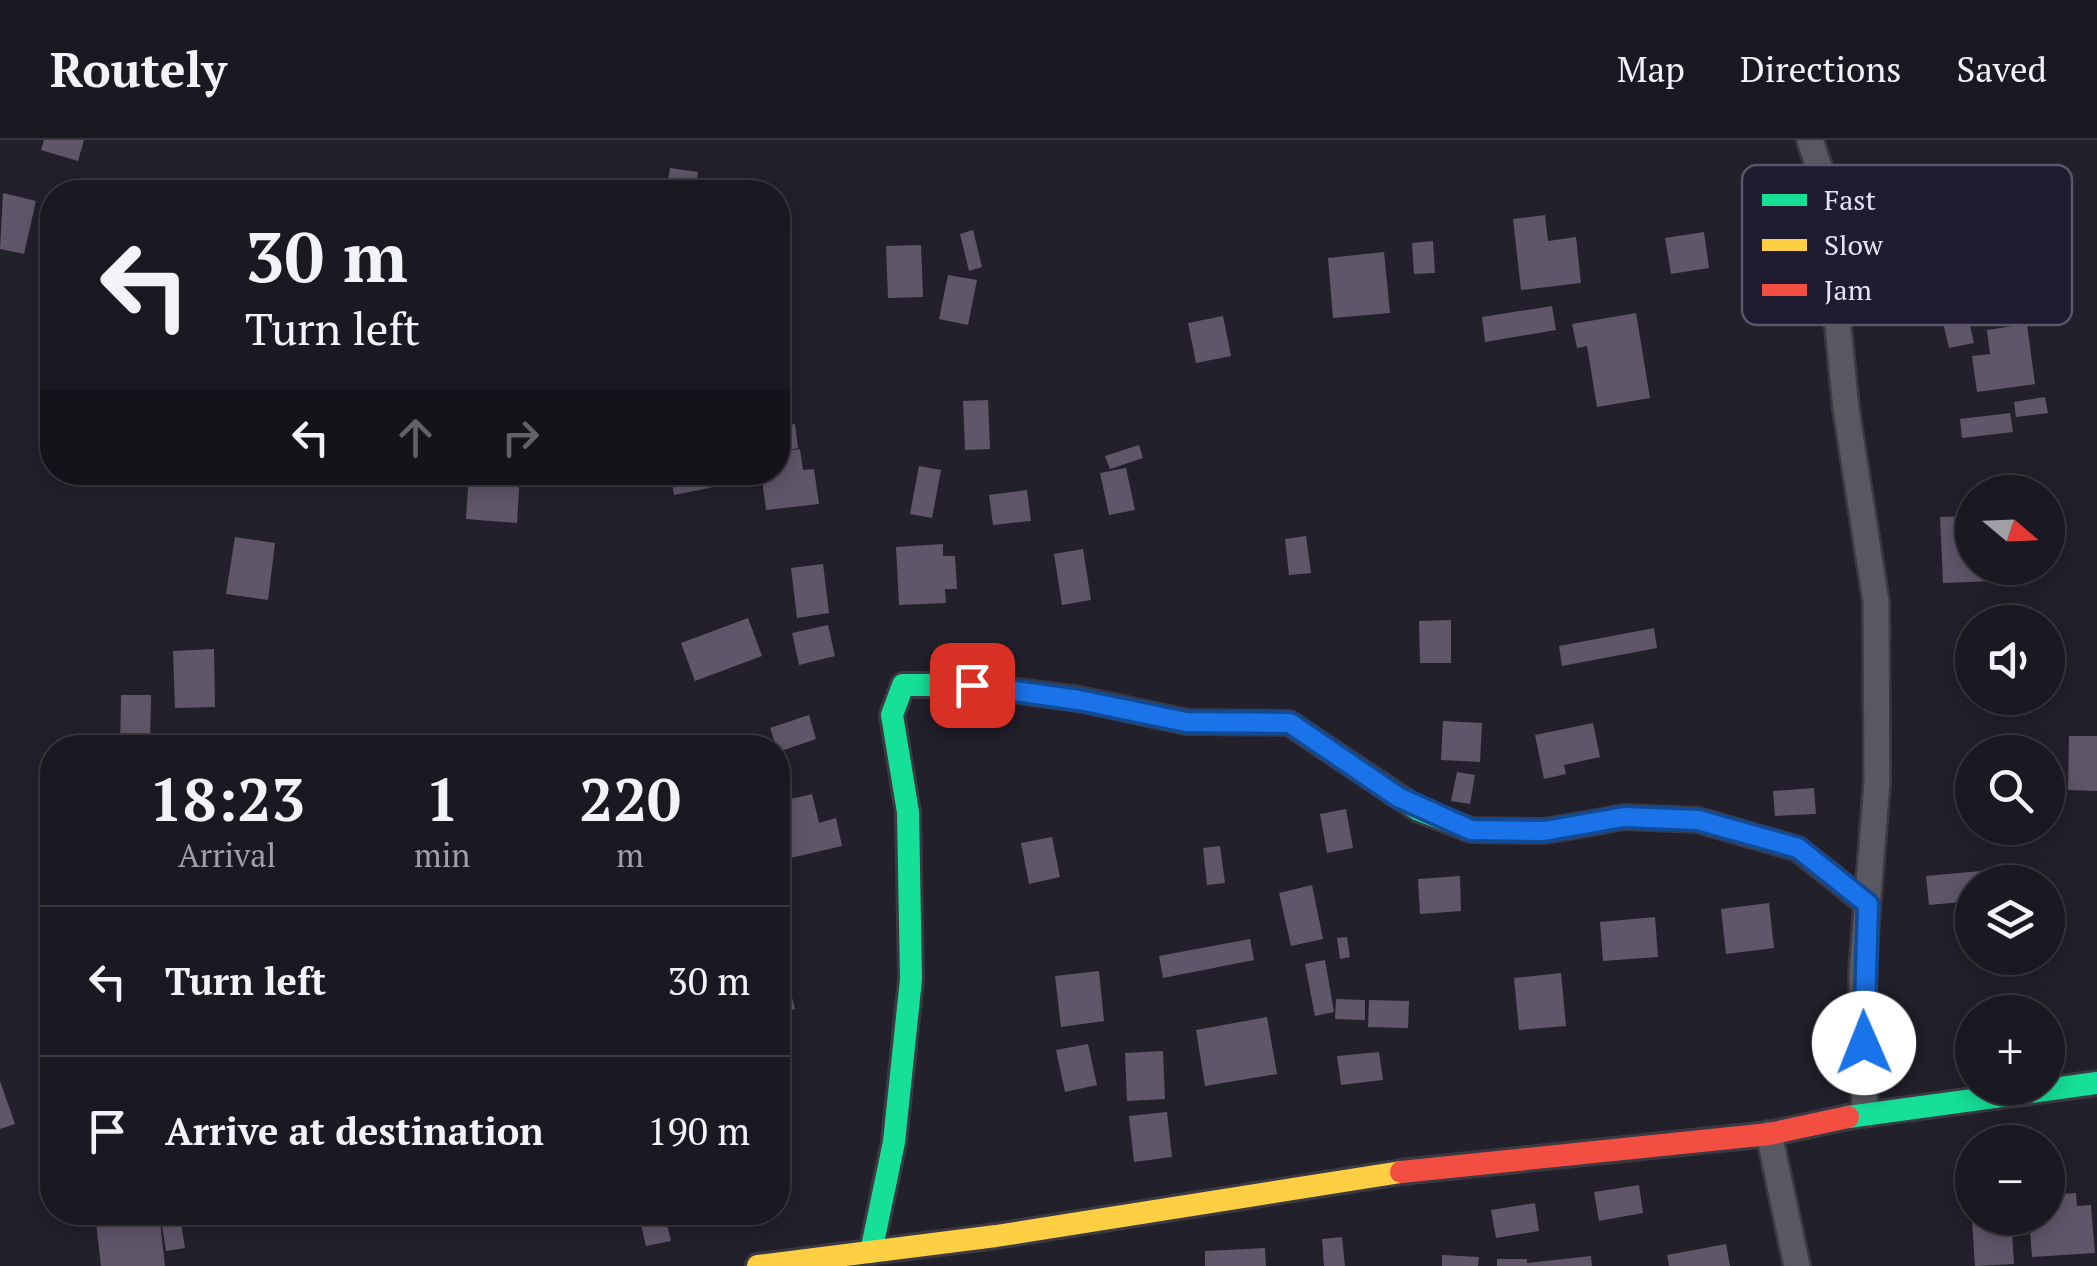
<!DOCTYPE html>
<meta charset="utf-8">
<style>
body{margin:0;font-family:"PT Serif",serif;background:#232129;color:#f1f3f6;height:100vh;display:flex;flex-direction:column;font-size:38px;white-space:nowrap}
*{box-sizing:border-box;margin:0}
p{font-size:32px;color:#9fa0a5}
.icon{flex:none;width:55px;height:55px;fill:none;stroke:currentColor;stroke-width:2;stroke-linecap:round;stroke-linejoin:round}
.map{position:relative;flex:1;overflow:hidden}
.panel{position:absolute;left:40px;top:595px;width:750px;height:490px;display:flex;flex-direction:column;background:#1a1820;border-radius:40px;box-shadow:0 5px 25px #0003,0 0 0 2px #38373e}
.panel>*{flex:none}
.top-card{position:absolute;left:40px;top:40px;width:750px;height:305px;border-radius:40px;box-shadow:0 5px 25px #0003,0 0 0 2px #38373e;background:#1a1820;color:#f1f3f6;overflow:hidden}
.needle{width:65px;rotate:109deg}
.controls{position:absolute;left:1955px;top:335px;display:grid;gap:20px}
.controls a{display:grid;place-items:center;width:110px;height:110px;border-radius:50%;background:#1a1820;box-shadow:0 5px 25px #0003,0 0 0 2px #38373e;font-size:50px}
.pin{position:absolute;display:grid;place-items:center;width:85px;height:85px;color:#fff;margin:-42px;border-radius:20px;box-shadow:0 5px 15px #0006}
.me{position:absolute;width:110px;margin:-55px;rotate:359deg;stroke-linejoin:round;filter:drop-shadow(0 0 8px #0008)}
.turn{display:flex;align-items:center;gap:35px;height:210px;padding:0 40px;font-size:45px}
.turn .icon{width:130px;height:130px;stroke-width:2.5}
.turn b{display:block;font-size:70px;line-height:85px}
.lanes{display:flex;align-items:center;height:95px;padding:0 40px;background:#0003;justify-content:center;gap:50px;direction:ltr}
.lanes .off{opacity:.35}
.eta{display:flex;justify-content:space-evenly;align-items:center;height:170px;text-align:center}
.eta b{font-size:60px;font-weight:800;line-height:70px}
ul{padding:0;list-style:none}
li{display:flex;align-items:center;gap:30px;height:150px;padding:0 40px;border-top:2px solid #38373e}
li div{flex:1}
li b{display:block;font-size:38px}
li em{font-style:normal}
header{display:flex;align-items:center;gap:60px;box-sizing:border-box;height:140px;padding:0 50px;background:#1a1820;border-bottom:2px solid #38373e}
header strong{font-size:48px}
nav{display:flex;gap:55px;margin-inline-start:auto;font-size:35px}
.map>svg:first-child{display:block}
</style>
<header>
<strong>Routely</strong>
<nav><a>Map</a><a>Directions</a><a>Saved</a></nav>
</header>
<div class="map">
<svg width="2097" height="1126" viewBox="0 0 2097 1126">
<rect width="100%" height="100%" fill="#22202b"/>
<g fill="#5f566a">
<path d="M44,0H84L78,21L41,10Z"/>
<path d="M670,28L698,32L695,52H666Z"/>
<path d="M3,53L36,61L24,114L0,109Z"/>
<path d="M1545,75L1548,101L1576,97L1581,143L1521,150L1513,79Z"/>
<path d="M973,90L982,127L969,131L960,94Z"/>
<path d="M1704,92L1709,128L1671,134L1665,98Z"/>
<path d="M1433,101L1435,133L1414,134L1412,103Z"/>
<path d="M921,105L923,157L888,158L886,106Z"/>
<path d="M1384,112L1390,173L1333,178L1328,118Z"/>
<path d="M948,135L977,140L968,185L939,179Z"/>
<path d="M1552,166L1556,190L1485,202L1482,177Z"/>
<path d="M1636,173L1650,258L1597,267L1587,206L1577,208L1572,184Z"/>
<path d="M1967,173L1974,203L1949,208L1942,178Z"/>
<path d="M1223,176L1231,216L1196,223L1188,183Z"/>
<path d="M2027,184L2035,244L1977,252L1972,216L1990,214L1987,190Z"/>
<path d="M2045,257L2048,273L2016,277L2014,262Z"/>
<path d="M988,260L990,309L965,310L963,261Z"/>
<path d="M2010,273L2013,292L1962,298L1960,279Z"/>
<path d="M795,284L798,308L787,311L800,309L803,330L814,329L819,364L766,370L761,332H778V287Z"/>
<path d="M1139,305L1143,318L1110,329L1105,316Z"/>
<path d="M919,326L941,330L932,378L910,374Z"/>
<path d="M1126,328L1135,370L1109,375L1100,333Z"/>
<path d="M469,332H520L517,383L466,379Z"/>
<path d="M670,332H711L714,347L674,355Z"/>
<path d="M1027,350L1031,381L993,385L989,355Z"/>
<path d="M1972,376V428H1995L1996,441L1943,443L1940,377Z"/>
<path d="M1306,396L1311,433L1289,435L1285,399Z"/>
<path d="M235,397L275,403L268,460L226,454Z"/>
<path d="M943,404V416H955L957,449H945L946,463L899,465L896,407Z"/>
<path d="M1083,409L1091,460L1062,465L1054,414Z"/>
<path d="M823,424L829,473L797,478L791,428Z"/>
<path d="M748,478L762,516L695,541L681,503Z"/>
<path d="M1451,480V523H1420L1419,481Z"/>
<path d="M828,485L835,516L799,525L792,493Z"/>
<path d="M1654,488L1657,508L1562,526L1559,506Z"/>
<path d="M214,509L215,567L175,568L173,511Z"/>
<path d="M121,555H151L150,608H120Z"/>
<path d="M809,575L816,599L778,612L770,588Z"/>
<path d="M1443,581L1482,583L1480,622L1441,620Z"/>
<path d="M1593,583L1600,617L1564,625L1566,634L1544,639L1535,595Z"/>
<path d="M2069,596H2097V651L2068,650Z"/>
<path d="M2008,606L2046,608L2045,612H2008Z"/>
<path d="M1457,632L1475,635L1470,664L1451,661Z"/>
<path d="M1814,648L1816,674L1775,676L1773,651Z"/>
<path d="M812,654L819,683L836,678L842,706L786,719L778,662Z"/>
<path d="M1346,669L1353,708L1327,713L1320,674Z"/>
<path d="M1052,697L1060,737L1029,744L1021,703Z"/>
<path d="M1220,706L1225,743L1207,745L1203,708Z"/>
<path d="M1981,731L1982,742H1972V761L1929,765L1926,736Z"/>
<path d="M1460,736L1461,771L1420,774L1418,739Z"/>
<path d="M1312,745L1323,799L1291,806L1279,753Z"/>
<path d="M1769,763L1774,808L1726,814L1721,769Z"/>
<path d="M1655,777L1658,817L1603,821L1600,782Z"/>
<path d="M1347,797L1350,817L1340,819L1337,798Z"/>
<path d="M1250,799L1254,820L1163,838L1159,816Z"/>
<rect x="1988" y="818" width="41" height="7"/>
<path d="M1325,820L1334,872L1315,876L1305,824Z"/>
<path d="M785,831L795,869L778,874V832Z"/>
<path d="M1099,831L1104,881L1061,887L1055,836Z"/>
<path d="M1561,833L1566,886L1519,890L1514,838Z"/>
<path d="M1336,859L1365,860V880L1335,879Z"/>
<path d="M1369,860L1409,861L1408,888L1368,887Z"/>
<path d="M52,861V906H51L40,865Z"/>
<path d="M1267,877L1277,934L1205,946L1196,890Z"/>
<path d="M1088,904L1097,945L1065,952L1056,910Z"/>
<path d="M1163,911L1165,959L1127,961L1125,913Z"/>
<path d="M1379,912L1383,940L1341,945L1337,916Z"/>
<path d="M0,941L15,984L0,989Z"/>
<path d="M1167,972L1172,1017L1134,1022L1129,976Z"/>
<path d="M1639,1045L1643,1073L1599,1081L1594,1052Z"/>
<path d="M2076,1053L2077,1066L2091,1065L2095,1113L2032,1117L2029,1078H2048V1055Z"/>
<path d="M1535,1063L1539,1091L1496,1098L1491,1070Z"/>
<path d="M106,1072H159L165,1126H101L95,1074Z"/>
<path d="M664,1072L671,1101L646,1106L639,1076Z"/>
<path d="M2011,1078L2014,1124L1975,1126L1972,1080Z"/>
<path d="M181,1083L185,1108L166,1111L162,1086Z"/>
<path d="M1342,1097L1345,1126H1324L1322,1099Z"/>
<path d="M1726,1104L1730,1126H1669L1667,1115Z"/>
<path d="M1265,1108L1266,1126H1205V1111Z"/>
<path d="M1442,1115L1479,1117L1478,1126H1442Z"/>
<path d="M1591,1116L1592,1126H1497V1119H1527V1123Z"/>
</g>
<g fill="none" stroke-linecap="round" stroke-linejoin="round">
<defs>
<g id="street">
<path d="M1810,0L1824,43L1846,269L1876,462L1877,642L1862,833L1865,973"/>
<path d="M1769,994L1797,1126"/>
</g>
<g id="fast">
<path d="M1848,977L2097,943"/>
<path d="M871,1112L894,1002L911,839L908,672L892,575L903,545H972L1079,559L1187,582L1289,583L1419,670L1471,690L1544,691L1586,684"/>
</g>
<g id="slow">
<path d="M1586,684L1624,677L1698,680L1798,709L1867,764"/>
<path d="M758,1126L996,1096L1401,1032"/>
</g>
<path id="jam" d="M1401,1032L1769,994L1848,977"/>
</defs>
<use href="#street" stroke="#3b3a43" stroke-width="30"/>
<use href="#fast" stroke="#3b3a43" stroke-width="28"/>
<use href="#slow" stroke="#3b3a43" stroke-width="28"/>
<use href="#jam" stroke="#3b3a43" stroke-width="28"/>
<use href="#street" stroke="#595861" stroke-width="25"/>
<use href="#fast" stroke="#16e098" stroke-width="22"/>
<use href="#slow" stroke="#ffcf43" stroke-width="22"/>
<use href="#jam" stroke="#f24e42" stroke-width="22"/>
</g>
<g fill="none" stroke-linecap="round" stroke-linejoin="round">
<defs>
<path id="route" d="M972,545L1079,560L1186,582L1290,583L1398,657L1471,690L1544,691L1624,677L1698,680L1798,708L1868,764L1864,903"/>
</defs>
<use href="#route" stroke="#114b97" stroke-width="25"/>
<use href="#route" stroke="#1a73e8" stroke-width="18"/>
</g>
<rect x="1742" y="25" width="330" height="160" rx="15" fill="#1f1b30" stroke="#5a576a" stroke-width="2.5"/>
<rect x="1762" y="54" width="45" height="12" fill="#16e098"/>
<rect x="1762" y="99" width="45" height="12" fill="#ffcf43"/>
<rect x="1762" y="144" width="45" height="12" fill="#f24e42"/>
<g font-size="28" fill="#e5e4f2">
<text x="1824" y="70">Fast</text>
<text x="1824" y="115">Slow</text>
<text x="1824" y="160">Jam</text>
</g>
</svg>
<div class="controls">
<a><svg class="needle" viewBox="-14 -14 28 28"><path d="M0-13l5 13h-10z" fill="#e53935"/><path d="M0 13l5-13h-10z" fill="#9fa0a5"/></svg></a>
<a><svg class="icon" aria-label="sound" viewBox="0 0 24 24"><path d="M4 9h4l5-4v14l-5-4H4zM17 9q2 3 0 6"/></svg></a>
<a><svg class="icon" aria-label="search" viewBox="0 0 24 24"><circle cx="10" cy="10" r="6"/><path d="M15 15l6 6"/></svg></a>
<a><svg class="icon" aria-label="layers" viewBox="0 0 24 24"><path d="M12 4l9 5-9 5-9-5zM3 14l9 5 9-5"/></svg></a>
<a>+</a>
<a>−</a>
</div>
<div class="pin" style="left:972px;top:545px;background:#d93025"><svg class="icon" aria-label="arrive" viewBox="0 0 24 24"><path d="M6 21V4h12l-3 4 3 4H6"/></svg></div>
<svg class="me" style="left:1864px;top:903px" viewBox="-20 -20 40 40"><circle r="19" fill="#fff"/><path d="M0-13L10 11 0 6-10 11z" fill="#1a73e8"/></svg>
<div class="top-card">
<div class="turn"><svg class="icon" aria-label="left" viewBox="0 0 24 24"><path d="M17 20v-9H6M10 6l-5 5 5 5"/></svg><div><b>30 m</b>Turn left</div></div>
<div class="lanes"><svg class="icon" aria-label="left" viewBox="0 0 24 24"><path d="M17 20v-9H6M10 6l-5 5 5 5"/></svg><svg class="icon off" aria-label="ahead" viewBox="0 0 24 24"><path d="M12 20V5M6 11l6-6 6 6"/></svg><svg class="icon off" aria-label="right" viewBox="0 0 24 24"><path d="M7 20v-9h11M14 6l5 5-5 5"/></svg></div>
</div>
<section class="panel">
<div class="eta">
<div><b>18:23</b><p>Arrival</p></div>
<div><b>1</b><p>min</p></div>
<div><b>220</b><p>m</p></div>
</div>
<ul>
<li><svg class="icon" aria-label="left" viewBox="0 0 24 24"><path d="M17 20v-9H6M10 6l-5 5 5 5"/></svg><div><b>Turn left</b></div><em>30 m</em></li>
<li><svg class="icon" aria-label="arrive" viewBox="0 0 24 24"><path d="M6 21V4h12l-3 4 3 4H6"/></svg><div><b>Arrive at destination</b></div><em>190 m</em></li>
</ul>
</section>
</div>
